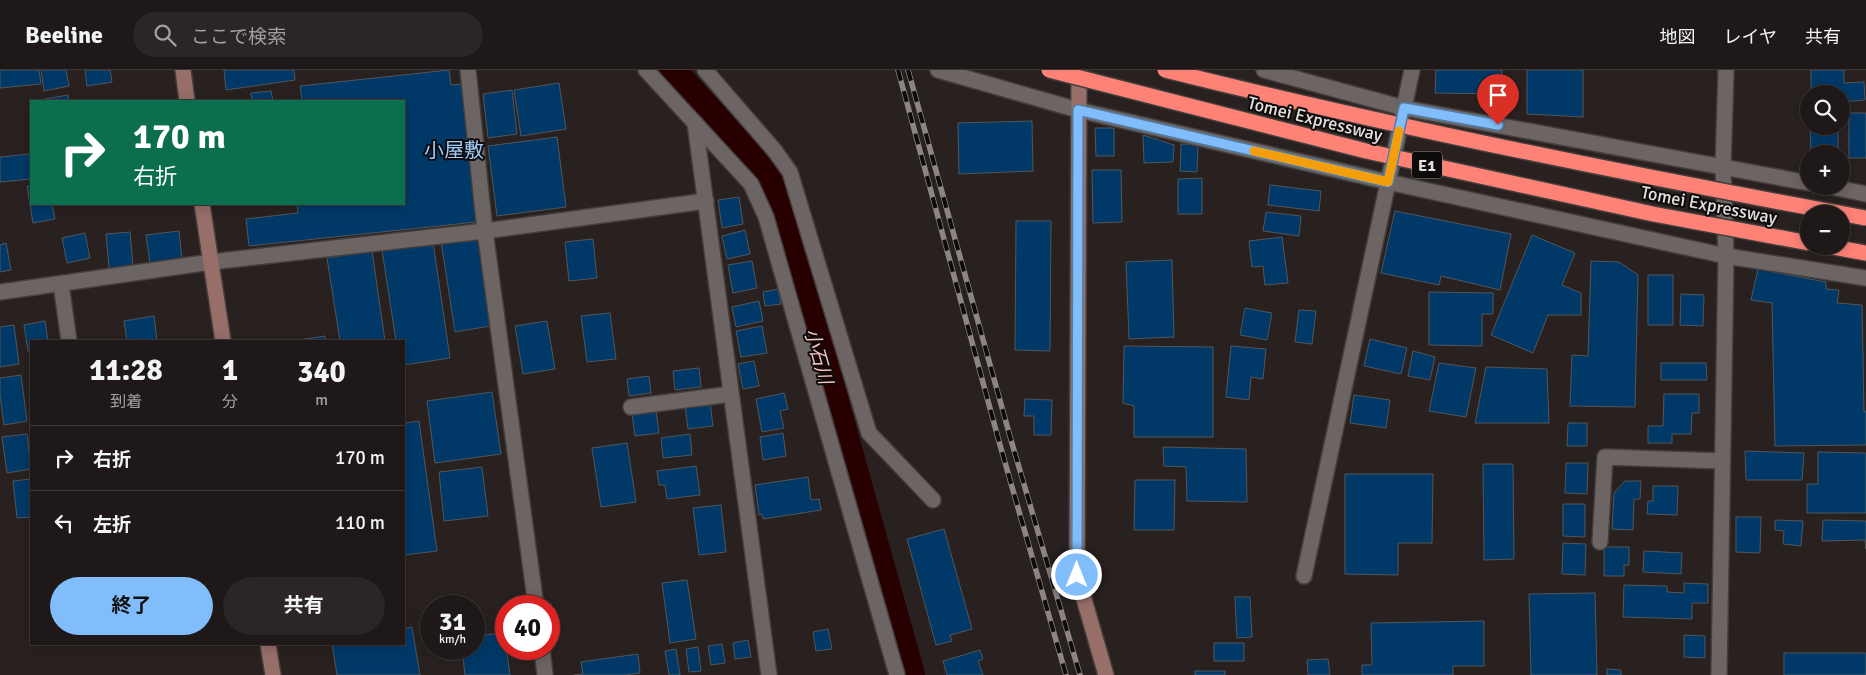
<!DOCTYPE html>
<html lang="ja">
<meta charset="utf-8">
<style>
body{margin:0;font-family:Signika,"Noto Sans JP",sans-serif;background:#2b2625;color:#f1f3f6;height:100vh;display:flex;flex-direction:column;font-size:19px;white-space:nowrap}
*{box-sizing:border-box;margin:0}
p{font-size:16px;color:#a1a0a2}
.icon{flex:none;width:28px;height:28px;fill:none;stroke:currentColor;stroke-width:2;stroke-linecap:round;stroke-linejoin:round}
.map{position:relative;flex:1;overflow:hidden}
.drawer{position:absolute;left:30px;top:270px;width:375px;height:305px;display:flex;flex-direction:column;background:#1e1918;border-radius:0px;box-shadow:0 2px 12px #0003,0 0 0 1px #3c3837}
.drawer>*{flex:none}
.guide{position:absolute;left:30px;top:30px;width:375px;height:105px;border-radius:0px;box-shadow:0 2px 12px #0003,0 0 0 1px #3c3837;background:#0b6e4f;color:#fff;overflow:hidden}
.tools{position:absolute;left:1800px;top:15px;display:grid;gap:10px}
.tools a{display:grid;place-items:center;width:50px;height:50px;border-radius:50%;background:#1e1918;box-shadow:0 2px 12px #0003,0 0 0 1px #3c3837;font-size:25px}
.speed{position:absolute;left:420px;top:525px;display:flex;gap:10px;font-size:25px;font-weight:700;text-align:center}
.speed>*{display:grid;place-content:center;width:65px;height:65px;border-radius:50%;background:#1e1918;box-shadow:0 2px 12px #0003,0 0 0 1px #3c3837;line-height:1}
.speed small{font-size:12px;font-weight:400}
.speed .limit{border:8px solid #d22;background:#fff;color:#111}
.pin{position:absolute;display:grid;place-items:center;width:42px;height:42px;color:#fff;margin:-51px -21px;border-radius:50% 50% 50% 0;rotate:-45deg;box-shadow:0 0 5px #0007}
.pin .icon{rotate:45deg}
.me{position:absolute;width:55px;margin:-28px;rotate:0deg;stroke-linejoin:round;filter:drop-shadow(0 0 4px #0008)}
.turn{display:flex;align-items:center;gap:18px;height:105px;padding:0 20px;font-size:22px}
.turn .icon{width:65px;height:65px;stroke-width:2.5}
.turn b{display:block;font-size:35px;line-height:42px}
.eta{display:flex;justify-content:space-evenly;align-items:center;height:85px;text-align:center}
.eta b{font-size:30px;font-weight:700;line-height:35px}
.action{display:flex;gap:10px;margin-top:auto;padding:10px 20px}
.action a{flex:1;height:58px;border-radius:30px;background:#80bdfa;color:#111;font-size:20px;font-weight:700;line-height:58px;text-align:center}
.action a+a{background:#2b2625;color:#f1f3f6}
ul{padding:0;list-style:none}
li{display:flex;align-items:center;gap:15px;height:65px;padding:0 20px;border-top:1px solid #3c3837}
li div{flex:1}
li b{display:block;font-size:19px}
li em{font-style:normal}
header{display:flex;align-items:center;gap:30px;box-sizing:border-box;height:70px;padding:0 25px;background:#1e1918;border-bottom:1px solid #3c3837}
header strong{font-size:24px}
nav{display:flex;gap:28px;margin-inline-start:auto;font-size:18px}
.search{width:350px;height:45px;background:#2b2625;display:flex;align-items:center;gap:12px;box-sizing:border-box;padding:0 18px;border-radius:28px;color:#a1a0a2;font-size:19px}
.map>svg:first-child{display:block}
</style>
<header>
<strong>Beeline</strong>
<div class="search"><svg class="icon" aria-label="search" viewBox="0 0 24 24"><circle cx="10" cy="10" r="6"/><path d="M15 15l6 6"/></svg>ここで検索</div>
<nav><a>地図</a><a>レイヤ</a><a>共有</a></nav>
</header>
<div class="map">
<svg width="1866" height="605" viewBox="0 0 1866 605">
<rect width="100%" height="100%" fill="#282120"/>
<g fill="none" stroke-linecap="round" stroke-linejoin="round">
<path stroke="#290001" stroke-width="34" d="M668,0L760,101L776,131L908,605"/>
</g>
<g fill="#003967" stroke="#51565c">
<path d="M0,0H39L41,14L0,18Z"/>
<path d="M41,0H66L69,16L44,21Z"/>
<path d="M85,0H110L112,12L87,16Z"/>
<path d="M224,0H294L295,10L226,20Z"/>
<path d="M449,0L451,15L462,14L476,152L249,176L246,149L298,143L297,134H404V31H302L300,16Z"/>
<path d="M1436,0H1502L1501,24L1435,23Z"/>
<path d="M1527,0H1583V47L1527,44Z"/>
<path d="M1811,0H1844V13L1864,12L1865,30L1841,32V24H1811Z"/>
<path d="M559,13L566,59L521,66L514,20Z"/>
<path d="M512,20L517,64L488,68L483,24Z"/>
<path d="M271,21L273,31H252L251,23Z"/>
<path d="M68,25L69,31H46L45,29Z"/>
<rect x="1849" y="43" width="17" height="45"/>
<path d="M1032,51L1033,101L959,104L958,53Z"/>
<path d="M1810,56H1838V84H1811Z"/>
<path d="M1095,58H1114V86H1096Z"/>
<path d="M1143,65L1174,75L1173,92L1144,93Z"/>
<path d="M557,67L566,137L497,146L488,76Z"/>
<path d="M1181,74L1198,75L1197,102L1180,101Z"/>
<path d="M30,84L31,109L0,112V87Z"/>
<path d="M1092,100H1121L1122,152L1093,153Z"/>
<path d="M1202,108V144H1178V109Z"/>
<path d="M1270,115L1321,121L1319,141L1268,135Z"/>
<path d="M27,116H31V134H52L55,149L33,153Z"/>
<path d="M739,127L743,154L722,158L718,130Z"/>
<path d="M1395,141L1511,164L1500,220L1441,206L1439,215L1381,203Z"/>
<path d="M1266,142L1301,146L1299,166L1263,161Z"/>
<path d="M1016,151H1051L1050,281L1015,280Z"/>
<path d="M745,160L750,184L727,189L722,166Z"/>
<path d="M179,161L182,190L150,193L146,165Z"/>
<path d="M130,162L133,196L109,198L106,164Z"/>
<path d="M85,163L90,188L67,193L62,168Z"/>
<path d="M482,164L496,255L455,262L441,171Z"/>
<path d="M1532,165L1575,183L1562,215L1581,223V245H1548L1533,283L1491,265Z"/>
<path d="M1282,167L1288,213L1265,215L1263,196L1252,197L1249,171Z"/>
<path d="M593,169L597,208L569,211L565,172Z"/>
<path d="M433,172L450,288L404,295V271H396L382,180Z"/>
<path d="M6,173L11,200L0,202V175Z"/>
<path d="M372,181L385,271H340L327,188Z"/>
<path d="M1172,190L1174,267L1129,269L1126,192Z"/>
<path d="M752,191L757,218L733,223L728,195Z"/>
<path d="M1591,191L1619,192L1638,205L1635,337L1570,336L1572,285L1588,286Z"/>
<path d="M1758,199L1826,212V219L1839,220L1837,233L1862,235L1864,342L1866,341V375L1775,376L1772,233L1751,230Z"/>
<rect x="1648" y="205" width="25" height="50"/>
<path d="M778,219L781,234L765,236L763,222Z"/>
<path d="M1429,222L1493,223V244H1482V276L1429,275Z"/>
<path d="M1681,224L1704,225L1703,256L1680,255Z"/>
<path d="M759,231L763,251L736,257L732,237Z"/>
<path d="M1245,238L1272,243L1267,270L1240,265Z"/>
<path d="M1299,240L1316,241L1312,274L1295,272Z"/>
<path d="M610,243L616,289L587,292L581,246Z"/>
<path d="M154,246L157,271H146L145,269L127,271L124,251Z"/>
<path d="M45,251L48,271H31V281H28L24,255Z"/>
<path d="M547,251L555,299L523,304L515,256Z"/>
<path d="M14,255L19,294L0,297V257Z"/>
<path d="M762,256L767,283L741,287L736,261Z"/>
<path d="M325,266V271H292Z"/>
<path d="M1370,269L1407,278L1401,304L1364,296Z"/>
<path d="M1124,276L1213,277V367H1134V336L1123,333Z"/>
<path d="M1231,276L1266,279L1263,309L1251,307L1249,330L1226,327Z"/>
<path d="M1413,281L1435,287L1430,310L1408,306Z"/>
<path d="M754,291L759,316L743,319L738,294Z"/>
<path d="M1439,293L1476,298L1466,347L1429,341Z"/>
<path d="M1661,293H1706L1707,310H1661Z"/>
<path d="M1486,297L1547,299L1549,353H1475Z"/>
<path d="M699,298L701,317L675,320L673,301Z"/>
<path d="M21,305L27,351L4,355L0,326V308Z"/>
<path d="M649,306L651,323L629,326L627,309Z"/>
<path d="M492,322L501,384L435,393L427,331Z"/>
<path d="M784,323L788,339L780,341L784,358L762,362L756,329Z"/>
<path d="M1664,324H1699V343H1692L1691,364H1672V373H1648V356H1663Z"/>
<path d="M1354,325L1390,330L1386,358L1350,353Z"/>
<path d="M1025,329L1052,330L1051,365H1034V346H1024Z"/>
<path d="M710,332L713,356L688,359L685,335Z"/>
<path d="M656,341L659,363L635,366L632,344Z"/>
<path d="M419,351L437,481L404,485V353Z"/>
<path d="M1568,353H1587V376H1567Z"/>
<path d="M783,363L786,386L763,390L760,367Z"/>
<path d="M27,364L31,399L7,403L2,367Z"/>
<path d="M690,364L692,385L663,388L661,368Z"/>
<path d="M627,373L636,432L601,437L592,378Z"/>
<path d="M1163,377L1246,379L1247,432L1187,431L1186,397L1164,396Z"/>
<path d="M1745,381L1804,383L1802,410H1746Z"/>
<path d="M1818,382L1866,383V443H1807V414H1818Z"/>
<path d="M1566,393H1588L1587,424L1565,423Z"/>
<path d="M1483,394H1513L1514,489L1484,490Z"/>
<path d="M696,396L700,425L667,429L665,415H659L657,401Z"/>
<path d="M482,397L488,446L444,451L439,402Z"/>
<path d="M1345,404H1433L1432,473H1398V505L1345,504Z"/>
<path d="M808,407L811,430L819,429L821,440L763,449L762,444L759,445L755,415Z"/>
<path d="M31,409V447L17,448L13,411Z"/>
<path d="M1135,410H1175L1174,460H1134Z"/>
<path d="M1625,411H1641L1640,429H1634L1633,460L1612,459L1614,423Z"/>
<path d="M1653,416H1678L1677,445L1647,444L1648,431H1653Z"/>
<path d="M1563,434H1585V467L1563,466Z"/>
<path d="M721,435L726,482L699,485L693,438Z"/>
<path d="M1736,447H1761L1760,483L1736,482Z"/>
<path d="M1775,450L1803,451L1801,476L1783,474L1784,461L1775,460Z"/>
<path d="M1823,450L1866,451V479L1865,470L1822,471Z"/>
<path d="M944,459L972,559L950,565L952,571L936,575L907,469Z"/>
<path d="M1563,473L1586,474L1585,505L1562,504Z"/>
<path d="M1604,477H1629V495H1624V506H1604Z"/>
<path d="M1644,481L1682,483L1681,504L1643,502Z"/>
<path d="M687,510L696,569L670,573L662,513Z"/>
<path d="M1684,513L1708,514V533H1692V549L1623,547L1624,515L1667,516V522L1684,523Z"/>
<path d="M1595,523L1597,605H1531L1529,524Z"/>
<path d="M1235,527H1250L1252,567L1237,568Z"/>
<path d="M1484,551V596H1453V605H1362V595H1372L1371,553Z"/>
<path d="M412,557L420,605H337L332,574H404V559Z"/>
<path d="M828,559L832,579L816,581L813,562Z"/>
<path d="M504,563L510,605H465L462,579H474V566Z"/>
<path d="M1684,565L1705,566V588L1684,587Z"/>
<path d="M748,570L751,587L735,589L733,573Z"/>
<rect x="1214" y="573" width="30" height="18"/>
<path d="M722,574L725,593L711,595L708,576Z"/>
<path d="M698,577L701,601L689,602L686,579Z"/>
<path d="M676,579L680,605H669L665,581Z"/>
<path d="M980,580L983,589L978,591L983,605H947L943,591Z"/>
<rect x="1784" y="583" width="82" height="22"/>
<path d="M638,584L640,603L625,605H574L583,604L581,592Z"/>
<path d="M1328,589L1330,605H1308L1307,590Z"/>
<path d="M1607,599L1621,600V605H1607Z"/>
<rect x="1195" y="601" width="30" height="4"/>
</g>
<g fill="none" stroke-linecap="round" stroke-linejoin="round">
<defs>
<g id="street">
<path d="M468,0L485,161L536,536"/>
<path d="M646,0L751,114L766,147L897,605"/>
<path d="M705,0L775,81L790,102L869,363L933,430"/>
<path d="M938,0L1078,40L1388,112L1726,186L1866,208"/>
<path d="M1264,0L1404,38L1809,113"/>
<path d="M695,53L769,605"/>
<path d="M1827,116L1866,124"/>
<path d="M61,214L69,271"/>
<path d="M0,222L211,192L485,161L706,131"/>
<path d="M631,337L731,324"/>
<path d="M1600,472L1605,387L1722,391"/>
<path d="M1304,506L1412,0"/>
<path d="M542,579L545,605"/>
<path d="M1719,605L1726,186L1723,97L1726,0"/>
</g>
<g id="secondary">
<path d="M183,0L187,31"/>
<path d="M1079,0L1077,505L1106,605"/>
<path d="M202,134L223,271"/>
<path d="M268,574L273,605"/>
</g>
<path id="highway" d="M1827,176L1866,183"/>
</defs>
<use href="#street" stroke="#433d3c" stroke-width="18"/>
<use href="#secondary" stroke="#433d3c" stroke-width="18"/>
<use href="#highway" stroke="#433d3c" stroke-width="18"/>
<use href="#street" stroke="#6d6563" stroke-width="15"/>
<use href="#secondary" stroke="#986e69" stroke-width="15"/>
<use href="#highway" stroke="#fe8276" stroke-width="15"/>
<defs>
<g id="rail">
<path d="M898,0L1000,375L1066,605"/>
<path d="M908,0L1011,370L1080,605"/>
</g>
</defs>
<use href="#rail" stroke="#8b8585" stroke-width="5.5"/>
<use href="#rail" stroke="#0e0b0b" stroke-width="4" stroke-dasharray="11" stroke-linecap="butt"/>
<defs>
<g id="highway-bridge">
<path d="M1049,0L1366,81L1653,144L1809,173"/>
<path d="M1165,0C1397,58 1631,105 1866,148"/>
</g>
</defs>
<use href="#highway-bridge" stroke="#433d3c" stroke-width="18" stroke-linecap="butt"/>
<use href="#highway-bridge" stroke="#fe8276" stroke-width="15"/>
</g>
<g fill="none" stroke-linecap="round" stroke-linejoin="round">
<defs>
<path id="route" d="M1077,505L1078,40L1388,112L1404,38L1498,55"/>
</defs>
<use href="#route" stroke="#537ba2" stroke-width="12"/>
<use href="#route" stroke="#80bdfa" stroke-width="9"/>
<path stroke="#f59e0b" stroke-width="9" d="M1254,81L1388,112L1399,61"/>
</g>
<g text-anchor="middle" stroke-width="4" stroke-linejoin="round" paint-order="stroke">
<rect fill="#0e0b0b" stroke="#a49f9f" stroke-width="1" x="1412" y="81.5" width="30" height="27" rx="4"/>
<g font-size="16" font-weight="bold" fill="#e4dfdf">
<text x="1427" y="101">E1</text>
</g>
<g font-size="18" fill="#e4dfdf" stroke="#0e0b0b">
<text transform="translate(1315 49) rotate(14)" y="6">Tomei Expressway</text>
<text transform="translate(1709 135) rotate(11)" y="6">Tomei Expressway</text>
</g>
<g font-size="19" font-style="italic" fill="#fac6bf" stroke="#0e0b0b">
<text transform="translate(819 286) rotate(74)" y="7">小石川</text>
</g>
<g font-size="20" fill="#a0ccfa" stroke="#0e0b0b">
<text x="454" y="87">小屋敷</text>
</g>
</g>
</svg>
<div class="tools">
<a><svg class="icon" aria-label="search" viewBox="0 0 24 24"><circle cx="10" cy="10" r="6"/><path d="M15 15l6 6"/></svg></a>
<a>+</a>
<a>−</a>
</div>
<div class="speed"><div>31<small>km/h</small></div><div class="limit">40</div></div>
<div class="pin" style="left:1498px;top:55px;background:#d93025"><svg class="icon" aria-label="arrive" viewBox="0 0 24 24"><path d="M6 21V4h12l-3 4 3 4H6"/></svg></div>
<svg class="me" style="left:1077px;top:505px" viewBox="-20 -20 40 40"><circle r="17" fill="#80bdfa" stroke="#fff" stroke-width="3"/><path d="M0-11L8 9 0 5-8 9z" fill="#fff"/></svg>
<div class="guide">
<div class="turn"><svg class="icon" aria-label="right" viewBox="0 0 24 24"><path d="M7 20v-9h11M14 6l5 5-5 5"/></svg><div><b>170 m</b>右折</div></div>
</div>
<section class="drawer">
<div class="eta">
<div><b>11:28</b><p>到着</p></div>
<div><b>1</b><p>分</p></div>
<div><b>340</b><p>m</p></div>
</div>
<ul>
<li><svg class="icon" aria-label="right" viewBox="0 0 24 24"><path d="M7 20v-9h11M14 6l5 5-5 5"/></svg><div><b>右折</b></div><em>170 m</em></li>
<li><svg class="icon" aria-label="left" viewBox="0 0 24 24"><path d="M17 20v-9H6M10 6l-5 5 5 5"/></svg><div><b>左折</b></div><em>110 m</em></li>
</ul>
<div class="action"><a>終了</a><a>共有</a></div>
</section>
</div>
